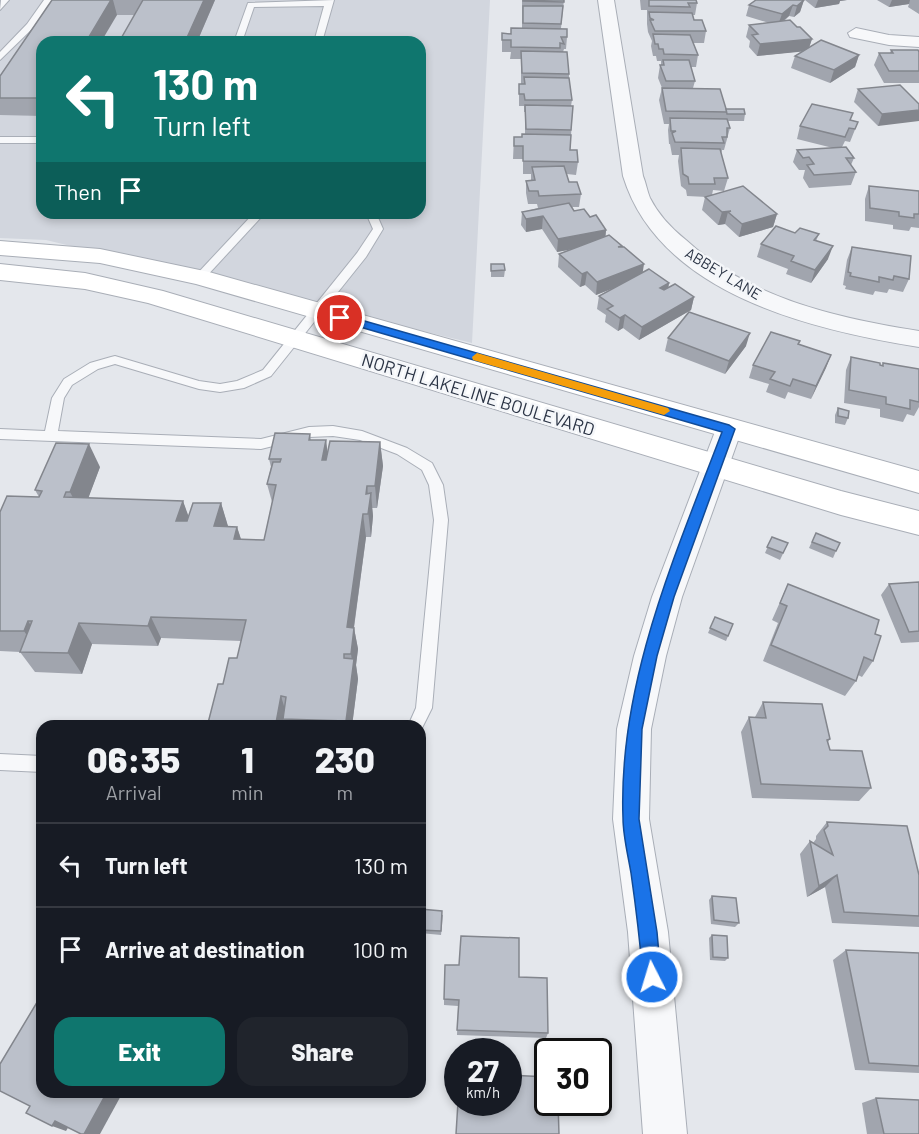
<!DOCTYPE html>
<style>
body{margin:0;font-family:Barlow,sans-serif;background:#20242c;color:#f1f3f6;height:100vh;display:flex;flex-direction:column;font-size:22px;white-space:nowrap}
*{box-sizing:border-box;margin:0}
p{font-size:20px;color:#9ea1a6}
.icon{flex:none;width:33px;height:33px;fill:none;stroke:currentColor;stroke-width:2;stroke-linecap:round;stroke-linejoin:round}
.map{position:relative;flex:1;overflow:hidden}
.details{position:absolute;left:36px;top:720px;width:390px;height:378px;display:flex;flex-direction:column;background:#171b24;border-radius:18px;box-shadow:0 3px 9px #0003}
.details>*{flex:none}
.guide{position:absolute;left:36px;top:36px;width:390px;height:183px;border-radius:18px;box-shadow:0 3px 9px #0003;background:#0f766e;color:#fff;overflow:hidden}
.speed{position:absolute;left:444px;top:1038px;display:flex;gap:12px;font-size:30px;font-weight:700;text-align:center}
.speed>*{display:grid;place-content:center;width:78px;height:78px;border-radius:50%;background:#171b24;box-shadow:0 3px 9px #0003;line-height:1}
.speed small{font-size:15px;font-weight:400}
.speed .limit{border:3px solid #111;border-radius:9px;background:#fff;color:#111}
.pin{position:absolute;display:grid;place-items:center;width:51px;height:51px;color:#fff;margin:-26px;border:3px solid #fff;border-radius:50%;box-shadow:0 2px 6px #0007}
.me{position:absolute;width:66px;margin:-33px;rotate:355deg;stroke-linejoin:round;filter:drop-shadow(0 0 4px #0008)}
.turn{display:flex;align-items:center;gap:21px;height:126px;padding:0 18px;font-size:27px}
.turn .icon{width:78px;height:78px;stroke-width:2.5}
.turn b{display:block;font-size:42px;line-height:51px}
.then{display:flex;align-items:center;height:57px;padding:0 18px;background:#0003;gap:12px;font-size:22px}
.eta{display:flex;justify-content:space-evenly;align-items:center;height:102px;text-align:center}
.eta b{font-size:36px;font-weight:800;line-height:42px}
.cta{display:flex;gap:12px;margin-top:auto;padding:12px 18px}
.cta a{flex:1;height:69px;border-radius:18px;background:#0f766e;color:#fff;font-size:24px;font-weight:800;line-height:69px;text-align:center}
.cta a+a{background:#20242c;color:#f1f3f6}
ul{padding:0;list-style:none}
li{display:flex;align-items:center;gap:18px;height:84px;padding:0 18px;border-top:2px solid #363941}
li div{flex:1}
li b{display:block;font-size:22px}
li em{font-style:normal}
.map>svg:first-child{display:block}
</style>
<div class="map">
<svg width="919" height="1134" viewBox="0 0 919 1134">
<rect width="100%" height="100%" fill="#e4e7ec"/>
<path fill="#d2d6de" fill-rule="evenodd" d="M0,0H490L472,343L46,240L0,238ZM42,42H420V213H42Z"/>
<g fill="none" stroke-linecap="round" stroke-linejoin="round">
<defs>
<g id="service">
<path d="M1,0H9L0,10Z"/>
<path d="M44,0H52L33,28L0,60V52L27,24Z"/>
<path d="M334,0L322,42H314L324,6L254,7L242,42H234L248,3Z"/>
<rect x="0" y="137" width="42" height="6"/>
<path d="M254,213H265L204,279H196V275Z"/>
<path d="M366,213H376L383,229L366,257L271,376L244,388L220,392L199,389L115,364L98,369L72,385L64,398L58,431L261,439L309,427L333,426L362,431L407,448L432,463L443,485L448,520L432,708L420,732V726H408L416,708L434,520L429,485L422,470L397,454L360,440L333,436L309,437L261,449L0,439V429L45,431L52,398L64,379L90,363L111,357L115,356L199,381L220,384L237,381L263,370L357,253L373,229Z"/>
<path d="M0,754L42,756V772L0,770Z"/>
</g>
<g id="minor">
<path d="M598,0H614L643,176C646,183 647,191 650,198C658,214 672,229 686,240C749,298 836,318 919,331V347C812,330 659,294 623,176Z"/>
<path d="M856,28L889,35L919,37V47L889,45L850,37L848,33Z"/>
<path d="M729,420L738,422L742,429L682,597L666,656L651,729L649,819L668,932L687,1134H643L628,932L613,819L617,729L634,656L652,597L716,429L720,422Z"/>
</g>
<g id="secondary">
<path d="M0,241L100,249L209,272L919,471V493L196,284L100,263L0,255Z"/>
<path d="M0,264L85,273L163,291L841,491L919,511V535L841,515L148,303L85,289L0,280Z"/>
</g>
</defs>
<use href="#service" stroke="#a9aeb7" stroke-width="2"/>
<use href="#minor" stroke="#a9aeb7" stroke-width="2"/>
<use href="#secondary" stroke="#a9aeb7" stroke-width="2"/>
<use href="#service" fill="#f7f8fa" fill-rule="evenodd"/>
<use href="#minor" fill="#f7f8fa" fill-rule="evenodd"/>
<use href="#secondary" fill="#fff" fill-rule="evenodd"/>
</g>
<g fill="#a1a5ae">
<path d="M52,0H215L197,42L134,15H117L42,42V116L0,115V76Z"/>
<path d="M522,0H564L561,28L567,37L566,49H564L563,52L569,74V78L572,100L571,106H573L570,150L578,162L576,175L567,174L569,182L581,194L579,207H572L574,211L590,217L606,230L605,237L622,246V247L642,273L669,283L668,288L694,297L691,310L639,340L623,328L618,331L605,322L606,315L597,309L599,296L618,286L596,295L585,285L580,287L558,267L559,254L573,249L557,252L542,229L526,232L521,225L522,212L538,208L537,204H528L526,193V181L531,180V174H523V159H513L514,137H522L525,134V112H524V106H519V84H521V59H510L511,52H502V33L510,34L522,28Z"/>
<path d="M640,0H696L697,3L695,15H693L694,20L706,31L704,43H693L698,55L696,67H691L695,81L693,88L726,109L745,114L744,121H728L730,128L724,150H722L721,154L728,178L724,191L713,190L712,195L777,214L773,227L739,237L725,224L718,225L702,210L705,197H707L687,196L686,190L681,186L678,161L679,155H672L670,144H669L668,130L669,124H664L659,100L662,88L658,78L660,65H661V61H657L656,56H653L651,46L652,41L648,32L647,24V10H641Z"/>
<path d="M804,0L800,12L794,17L789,16L784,21L797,27L812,39L809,47L859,55L855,67L830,83L791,68L795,56L802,51L757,56L749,47L750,41L746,37L749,25L769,23L746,16L749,5Z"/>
<path d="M805,0H847L840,1L839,4L815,8Z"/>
<path d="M877,0H919V14L908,7L909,4L889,7Z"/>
<path d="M891,50L919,52V83H884L874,65L879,53H890Z"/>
<path d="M858,89L919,104L878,126L854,102Z"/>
<path d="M851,120L858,122L850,142L845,141L842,147L854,158L851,165L856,172L851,185L809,188L803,178L805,170H799L793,162L797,150L833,148L797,139L800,126Z"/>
<path d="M869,186L919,191V228L911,227L909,231L893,229V225L865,221V199Z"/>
<path d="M795,233L819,234L816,241L828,259L811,283L786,274L788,269L757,257L761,244Z"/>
<path d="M852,247L909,279L903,292L889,289L887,293L875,291L873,295L845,289L846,286L843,285L847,260Z"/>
<path d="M491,264L505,270L504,277H491Z"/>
<path d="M668,338L746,346L725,374L665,351Z"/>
<path d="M800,341L798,344L831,355L811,399L788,392L785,399L766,392L769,384L749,378L753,365Z"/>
<path d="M851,357L880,365L882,366L883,363L919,369V407L914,416L907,414L903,422L880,417V409L844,403L846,370Z"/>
<path d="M838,408L848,418L845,425L835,423V415Z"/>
<path d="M310,434L311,440H326L327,452L380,442L383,466L377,508H372L373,516L371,537H366L354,628L358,649L356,665L358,679L352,726H210L208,723L223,684L237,658L241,641L161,638L158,646L92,644L82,674L35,672L20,652L0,651V512L39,497L35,490L100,467L88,498L183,501L188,517L221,503L228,527H237L241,539L264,540L272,502L267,484L271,467L269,459Z"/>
<path d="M816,533L836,551L833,558L809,548Z"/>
<path d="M772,537L788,543L780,560L765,553Z"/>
<path d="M919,582V642L901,643L881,595L889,584Z"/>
<path d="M788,584L875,634L873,661L862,677L858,675L856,681L845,696L763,661L778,623L772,620Z"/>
<path d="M715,617L733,624L726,641L708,633Z"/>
<path d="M763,702L830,739L828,742L830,750L871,788L859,801L752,798L741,732L749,717H755Z"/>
<path d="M827,822L919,875V927L832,923L825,887L807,897L800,854L810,841L813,843L816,839V836Z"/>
<path d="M712,896L739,923L735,927L711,924L709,900Z"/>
<path d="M420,909L443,915L441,935L420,933Z"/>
<path d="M712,935L728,958L725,961L710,960L709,938Z"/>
<path d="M846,950L919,953V1073L855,1070L833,960Z"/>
<path d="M519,977L548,1033L546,1038L457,1035L458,1006L444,1005V999Z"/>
<path d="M876,1098L919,1134H867L862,1103Z"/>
</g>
<g fill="#83868d">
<path d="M111,0H113L117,15L101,42H86Z"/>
<path d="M204,0H215L197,42H185Z"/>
<path d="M804,0L800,12L794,17L797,6Z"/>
<path d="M818,0H847L840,1L839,4L815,8Z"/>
<path d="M892,0H910L909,4L889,7Z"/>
<path d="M793,5L789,16L778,25L782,14Z"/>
<path d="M812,39L808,51L757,56L760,44Z"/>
<path d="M859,55L855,67L830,83L834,70Z"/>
<path d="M919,110V121L878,126L882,114Z"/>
<path d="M731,211L728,212L725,224L718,225L722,212Z"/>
<path d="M777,214L773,227L739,237L742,224Z"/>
<path d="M543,216L542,229L526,232V219Z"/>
<path d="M606,230L605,243L557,252L558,239Z"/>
<path d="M833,246L828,259L811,283L815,270Z"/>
<path d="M644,264L642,277L596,295L597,282Z"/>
<path d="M587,272L585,285L580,287L582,274Z"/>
<path d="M669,283L667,296L660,288Z"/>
<path d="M694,297L691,310L639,340L642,327Z"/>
<path d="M625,315L623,328L618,331L620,318Z"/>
<path d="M750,333L746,346L725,374L729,361Z"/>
<path d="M831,355L826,368L811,399L816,386Z"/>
<path d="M326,440L329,464L322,460Z"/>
<path d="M380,442L383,466L377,508L375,486Z"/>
<path d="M89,444L100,467L82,515L70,492Z"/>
<path d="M367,486L369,505L371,493L373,516L371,537L366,494Z"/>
<path d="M183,501L191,523L176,521Z"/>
<path d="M221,503L228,526L222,549L214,526Z"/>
<path d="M363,514L366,537L351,648L347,627Z"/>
<path d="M237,527L244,549L234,539Z"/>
<path d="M151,617L161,638L158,646L148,626Z"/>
<path d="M28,621L42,642L38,652L24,631Z"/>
<path d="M79,623L92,644L82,674L68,653Z"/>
<path d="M354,628L358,649L356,665L358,679L352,726H347L346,721L353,668L351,654Z"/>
<path d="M281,696L287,716L283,719L285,726H277L276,723Z"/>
<path d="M837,875L825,887L807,897L819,886Z"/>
<path d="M107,1092H123L100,1134H84Z"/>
<path d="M55,1121L69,1126L66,1131L52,1126Z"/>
</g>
<g fill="#bbc0ca" stroke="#83868d" stroke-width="1.5">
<path d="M52,0H111L86,42H42V98H0V76Z"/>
<path d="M143,0H204L185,42H119Z"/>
<path d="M523,0H564V2L523,1Z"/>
<path d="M649,0H696L697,3H688L690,7L649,6Z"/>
<path d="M756,0H804L797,6L793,5L782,14L749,5Z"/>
<path d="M523,6H563L561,24L523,23Z"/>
<path d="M649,12L692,13L694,20H702L706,31H655L650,20H654L650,18Z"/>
<path d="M790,20L797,27H800L812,39L760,44L752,35L758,34L749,25Z"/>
<path d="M511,28L567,29V37H561L564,44L560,43V48L511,47V40H502V33L511,34Z"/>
<path d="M653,34L690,35L698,55L664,54L663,49H659L658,44H655Z"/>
<path d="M821,40L859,55L834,70L795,56Z"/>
<path d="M891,50H918L919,52V71H889L879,53H893Z"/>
<path d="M521,51L567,52L569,74L522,73Z"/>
<path d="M663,60H689L695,81H666L660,65H664Z"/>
<path d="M524,77L569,78L572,100H525L524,94H519V84H525Z"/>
<path d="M900,85L919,104V110L882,114L858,89Z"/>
<path d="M662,88L720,89L727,112L666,111Z"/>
<path d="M812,104L853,113L850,120L858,122L855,129L849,128L845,137L800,126Z"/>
<path d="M525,105L573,106L571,130L526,129Z"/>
<path d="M726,109H744L745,114H727Z"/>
<path d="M670,118L727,119L730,128H727V137H722L724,143L675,142L672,133L676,131H671Z"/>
<path d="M522,134L571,135L570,150H577L578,162L523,161V146H514V137H522Z"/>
<path d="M846,147L854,158H846L856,172L814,175L807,165L814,164L809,157L803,158L797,150Z"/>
<path d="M681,148L720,149L728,178H714L715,184H689L688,177L683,174Z"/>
<path d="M564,166L569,182H577L581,194L539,196L538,191H529L526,181L535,180L532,167Z"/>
<path d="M743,186L777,214L742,224L728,212L731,211L722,212L705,197Z"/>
<path d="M869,186L919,191V214H914V218L899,216V212L870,208Z"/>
<path d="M569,203L574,211L584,209L590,217L596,215L606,230L558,239L543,216L526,219L522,212Z"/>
<path d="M776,226L795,233L800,228L819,234L814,240L833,246L815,270L791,261L794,256L761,244Z"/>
<path d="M609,235L622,246L618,247H624L644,264L597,282L587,272L582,274L559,254Z"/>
<path d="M852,247L911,256L909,279L894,276L893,280L879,277V282L850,276L851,273L848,272Z"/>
<path d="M491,264H504L505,270L491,271Z"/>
<path d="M649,269L669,283L660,288L664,290L675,284L694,297L642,327L625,315L620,318L607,309L613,306L599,296Z"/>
<path d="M689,312L750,333L729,361L668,338Z"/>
<path d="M771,332L800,341L798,344L831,355L816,386L793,379L790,386L770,379L775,372L753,365Z"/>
<path d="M851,357L880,363V365L883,366V363L919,369V402L910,400V409L886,404V397L849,390Z"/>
<path d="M838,408L849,411L848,418L838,416Z"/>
<path d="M275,433L310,434L309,440H326L322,460H326L330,441L380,442L375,486H367L366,494L371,493L368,514H363L347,627L354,628L351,654H344V658L354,659L346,721L283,719L286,697L281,696L276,723H208L218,684H223L229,658H237L246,620L151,617L148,626L79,623L68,653L20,652L32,621H28L24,631H0V512L7,496L39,497L42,491L35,490L56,443L89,444L70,492H66L64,497L183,501L176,521H187L193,503H221L214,526L237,527L234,539L264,540L276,485L267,484L273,462H280L281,459H269Z"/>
<path d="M816,533L840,543L836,551L812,542Z"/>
<path d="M772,537L788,543L783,553L767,547Z"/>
<path d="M919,582V631L909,632L889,584Z"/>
<path d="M788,584L879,620L875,634L881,636L873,661L864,657L856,681L771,645L787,606L780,603Z"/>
<path d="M715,617L733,624L728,636L710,628Z"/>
<path d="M763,702L822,704L830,739L827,740L830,750L862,751L871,788L761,784L749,717L766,718Z"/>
<path d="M42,810V822H38Z"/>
<path d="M827,822L907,826L919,875V916L844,912L837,875L819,886L810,841L833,855L824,830L828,826Z"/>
<path d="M712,896L736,898L739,923L714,920Z"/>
<path d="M420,909L442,911L441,931L420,930Z"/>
<path d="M712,935L727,936L728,958L713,957Z"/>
<path d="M461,936L519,938V977L547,978L548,1033L457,1030L459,1000L444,999L445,965H459Z"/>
<path d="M846,950L919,953V1066L869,1063Z"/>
<path d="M42,994V1092H107L84,1134H81L55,1121L52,1126L26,1113L30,1106L0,1091V1064Z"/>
<path d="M508,1075L548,1077V1102H558L559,1134H456L458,1102H508Z"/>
<path d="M876,1098L919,1100V1134H884Z"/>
</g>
<path fill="#1a73e8" stroke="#114b97" stroke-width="1.5" d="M340,314L729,425L735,429L674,597L657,656L642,729L639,819L657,932L661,977L658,984L652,986L645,984L643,977C640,942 636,908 631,873C628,855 623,836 623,818C618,683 675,556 722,432L336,320L334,318Z"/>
<path fill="#f59e0b" d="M477,353L668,408L670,411L664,415L473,360L472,357Z"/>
<g text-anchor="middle" stroke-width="5" stroke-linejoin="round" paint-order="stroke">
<g font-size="15" fill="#2b3445" stroke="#f4f6f9">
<text transform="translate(723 274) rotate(31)" y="5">ABBEY LANE</text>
</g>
<g font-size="18" fill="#2b3445" stroke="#f4f6f9">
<text transform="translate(478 395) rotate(17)" y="6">NORTH LAKELINE BOULEVARD</text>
</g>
</g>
</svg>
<div class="speed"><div>27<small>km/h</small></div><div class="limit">30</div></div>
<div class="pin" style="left:340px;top:318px;background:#d93025"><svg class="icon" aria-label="arrive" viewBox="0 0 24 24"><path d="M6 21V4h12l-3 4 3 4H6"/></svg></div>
<svg class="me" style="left:652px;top:977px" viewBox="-20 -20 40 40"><circle r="17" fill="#1a73e8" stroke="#fff" stroke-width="3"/><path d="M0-11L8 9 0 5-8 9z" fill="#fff"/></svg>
<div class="guide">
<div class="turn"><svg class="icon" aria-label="left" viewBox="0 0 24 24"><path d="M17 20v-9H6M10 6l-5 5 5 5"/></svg><div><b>130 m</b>Turn left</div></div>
<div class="then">Then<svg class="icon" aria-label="arrive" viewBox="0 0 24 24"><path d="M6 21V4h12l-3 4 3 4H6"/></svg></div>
</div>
<section class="details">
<div class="eta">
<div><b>06:35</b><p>Arrival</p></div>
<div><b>1</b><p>min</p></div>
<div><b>230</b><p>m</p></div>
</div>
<ul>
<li><svg class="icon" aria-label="left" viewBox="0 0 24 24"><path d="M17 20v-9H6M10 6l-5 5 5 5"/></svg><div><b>Turn left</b></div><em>130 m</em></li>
<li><svg class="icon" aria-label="arrive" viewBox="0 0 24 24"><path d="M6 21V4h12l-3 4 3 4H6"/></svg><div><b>Arrive at destination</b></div><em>100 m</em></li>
</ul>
<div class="cta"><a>Exit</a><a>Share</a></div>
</section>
</div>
